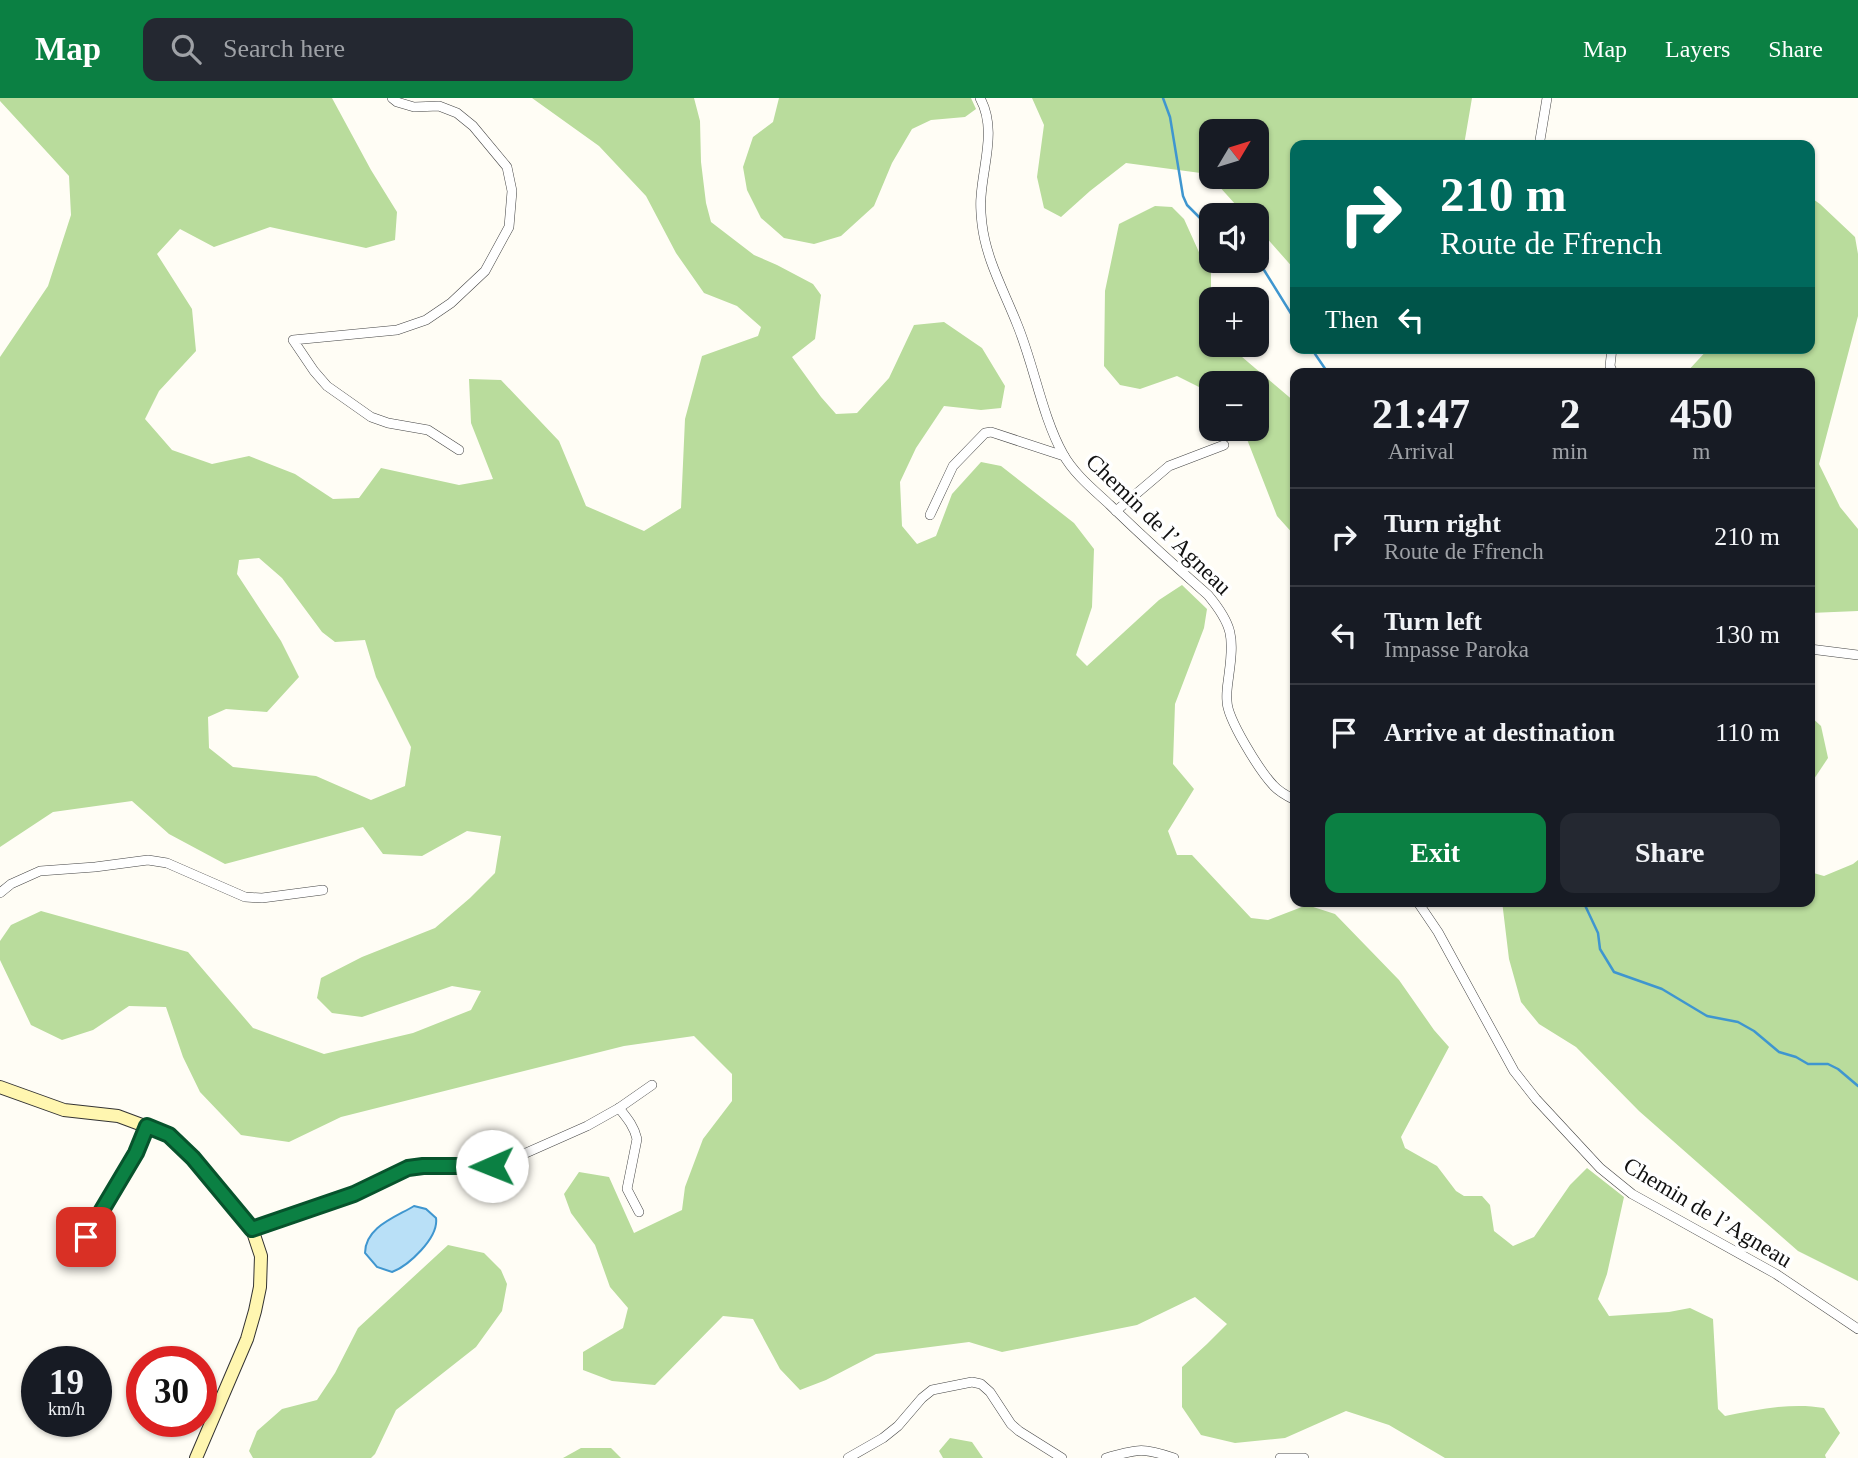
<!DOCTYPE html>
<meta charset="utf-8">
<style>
body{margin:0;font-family:"Times New Roman",serif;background:#242831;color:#f1f3f6;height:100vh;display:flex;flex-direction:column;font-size:26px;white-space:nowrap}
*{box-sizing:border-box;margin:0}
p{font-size:23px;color:#9ea1a6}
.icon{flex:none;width:38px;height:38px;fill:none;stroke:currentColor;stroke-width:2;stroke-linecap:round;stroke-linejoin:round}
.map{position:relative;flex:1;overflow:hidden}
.details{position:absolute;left:1290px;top:270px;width:525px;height:539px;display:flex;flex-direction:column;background:#171b24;border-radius:14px;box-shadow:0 2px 5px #0004}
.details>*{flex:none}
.hud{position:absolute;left:1290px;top:42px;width:525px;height:214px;border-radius:14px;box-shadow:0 2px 5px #0004;background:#00695c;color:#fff;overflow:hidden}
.needle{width:46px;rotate:52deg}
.controls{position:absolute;left:1199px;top:21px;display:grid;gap:14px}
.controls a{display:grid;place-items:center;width:70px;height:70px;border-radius:14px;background:#171b24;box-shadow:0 2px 5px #0004;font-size:35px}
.speed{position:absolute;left:21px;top:1248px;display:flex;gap:14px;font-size:35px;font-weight:700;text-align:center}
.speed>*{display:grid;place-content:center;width:91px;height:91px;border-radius:50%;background:#171b24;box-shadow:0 2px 5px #0004;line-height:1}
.speed small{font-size:18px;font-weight:400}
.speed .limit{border:10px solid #d22;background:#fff;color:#111}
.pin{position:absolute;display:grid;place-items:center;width:60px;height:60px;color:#fff;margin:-30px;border-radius:14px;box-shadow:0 4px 10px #0006}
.me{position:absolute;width:77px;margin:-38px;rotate:269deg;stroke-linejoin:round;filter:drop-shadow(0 0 5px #0008)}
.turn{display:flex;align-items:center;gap:24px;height:147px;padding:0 35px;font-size:32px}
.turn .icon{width:91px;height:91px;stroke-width:2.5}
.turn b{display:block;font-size:49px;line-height:60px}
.then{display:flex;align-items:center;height:66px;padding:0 35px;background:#0003;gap:14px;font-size:26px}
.eta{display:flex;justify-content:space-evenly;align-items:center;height:119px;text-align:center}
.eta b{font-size:42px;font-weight:800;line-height:49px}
.cta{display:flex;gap:14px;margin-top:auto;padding:14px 35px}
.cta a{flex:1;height:80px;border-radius:14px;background:#0b8043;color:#fff;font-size:28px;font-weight:800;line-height:80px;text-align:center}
.cta a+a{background:#242831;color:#f1f3f6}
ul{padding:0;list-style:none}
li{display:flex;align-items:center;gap:21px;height:98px;padding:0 35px;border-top:2px solid #363941}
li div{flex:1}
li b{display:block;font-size:26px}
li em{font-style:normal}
header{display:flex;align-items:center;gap:42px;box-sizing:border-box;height:98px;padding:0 35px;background:#0b8043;color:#fff}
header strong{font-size:33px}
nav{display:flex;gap:38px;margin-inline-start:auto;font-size:24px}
.search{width:490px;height:63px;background:#242831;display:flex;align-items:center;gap:18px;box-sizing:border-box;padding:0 24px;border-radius:14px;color:#9ea1a6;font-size:26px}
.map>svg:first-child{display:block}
</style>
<header>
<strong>Map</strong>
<div class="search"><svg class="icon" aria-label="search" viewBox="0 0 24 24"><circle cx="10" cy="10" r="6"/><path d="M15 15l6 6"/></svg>Search here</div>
<nav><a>Map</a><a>Layers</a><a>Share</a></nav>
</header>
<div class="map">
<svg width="1858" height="1360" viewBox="0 0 1858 1360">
<rect width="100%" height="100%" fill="#fffdf5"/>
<g fill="#b9dc9c" fill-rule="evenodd">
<path d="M0,0H332L371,72L397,114L395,142L366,150L270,129L214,149L180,131L157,156L192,211L196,253L159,293L145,321L172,352L212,366L249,358L295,376L333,401L359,400L381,370L459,387L493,381L471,325L469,281L501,282L559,343L586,408L644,433L681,410L685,321L702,258L758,238L761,229L737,208L704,195L676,155L646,98L599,48L532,0H694L700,23L701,64L706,105L711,124L754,157L777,167L813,186L821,197L815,241L792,259L821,299L836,316L857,315L889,280L914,227L944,224L982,250L1005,288L1001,310L981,312L944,308L916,350L900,384L902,428L917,446L936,438L952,396L981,364L1001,368L1074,425L1094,451L1092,509L1076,557L1087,568L1159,502L1182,487L1207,511L1204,530L1175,606L1173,666L1194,691L1168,733L1177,757H1192L1251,820L1268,822L1307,807L1335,816L1399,882L1434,932L1449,949L1401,1039L1405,1050L1437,1068L1456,1093L1464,1098H1482L1490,1107L1494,1133L1513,1148L1534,1139L1570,1087L1587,1070L1624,1099L1607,1176L1598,1201L1609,1218L1669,1214L1690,1210L1713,1221L1718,1311L1725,1318C1757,1312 1791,1304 1824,1310L1840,1335L1825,1357L1826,1360H1445L1389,1327L1346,1313L1285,1340L1235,1345L1201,1337L1182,1309V1269L1207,1246L1227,1226L1195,1199L1137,1227L1002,1254L969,1244L876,1256L826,1282L800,1292L780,1271L753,1221L723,1218L655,1287L612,1283L583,1272V1254L623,1230L628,1210L610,1189L595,1147L571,1115L564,1096L579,1074L609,1079L634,1135L682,1112L685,1089L703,1041L732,1003V976L694,938L624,948L341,1019L289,1044L241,1037L200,994L183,959L166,909L129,908L93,932L62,942L31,927L0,862V843L11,827L41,813L188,854L253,930L324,956L413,935L471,912L481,893L452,888L362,919L332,915L317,900L321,880L362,859L435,830L470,800L495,775L501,738L467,733L422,758L383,756L363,729L225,766L169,736L132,703L53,714L0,749V259L48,188L71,117L69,78L0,3ZM259,460L282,480L322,534L335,544L365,542L376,579L411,649L405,688L371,702L316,678L233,669L209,650L208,619L226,611L267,614L299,579L281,543L237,476L239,462Z"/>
<path d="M779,0H971L976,11L965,19L931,22L912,31L892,65L874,108L841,138L814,146L784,140L761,120L747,92L743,69L753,39L773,24Z"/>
<path d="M1032,0H1472L1464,47H1295V172L1257,129L1256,117H1245L1208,76L1126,65L1090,93L1061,119L1044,110L1037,79L1044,27ZM1256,33V79H1211V33Z"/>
<path d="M1810,99L1820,106L1855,139L1858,156V218L1819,366L1840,409L1858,431V513L1810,515V275H1686L1709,250H1810Z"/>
<path d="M1155,108L1172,109L1184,121L1203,163L1211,174V247H1228L1295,304V438L1277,418L1243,331H1256V285H1211V295L1177,278L1140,291L1120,287L1104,268L1105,193L1119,126Z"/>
<path d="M1810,618L1821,628L1828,660L1810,687Z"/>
<path d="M1858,762V1183L1798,1153L1639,1013L1576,949L1539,926L1521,904L1509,861L1502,803H1810V774L1824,778L1853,766Z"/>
<path d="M448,1147L484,1155L501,1172L507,1186L502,1213L476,1249L396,1312L375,1356L371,1360H253L249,1353L257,1333L282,1311L317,1302L335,1275L358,1230Z"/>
<path d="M950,1340L972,1344L983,1360H943L939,1353Z"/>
<path d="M581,1350H611L621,1360H563Z"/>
</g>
<path fill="#b9e0f7" stroke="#3f96cf" stroke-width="2" d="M414,1108L426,1111L436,1120C439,1140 408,1168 392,1174L377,1169L365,1155C365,1129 396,1119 414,1108Z"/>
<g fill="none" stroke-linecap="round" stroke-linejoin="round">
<g stroke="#3f96cf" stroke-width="2.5">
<path d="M1163,0L1170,19L1183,98L1187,107L1211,131"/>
<path d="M1256,163L1264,172L1295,222"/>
<path d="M1311,250L1328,275"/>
<path d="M1583,803L1598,835L1600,851L1614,874L1662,891L1707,918L1738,924L1754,933L1779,954L1796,959L1808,966H1828L1838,971L1858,988"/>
</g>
<defs>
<g id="street">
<path d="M392,0L397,4L414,9L439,8L457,15L473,28L507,69L512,93L509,129L485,173L451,205L426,222L397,232L293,242L314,273L327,288L371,319L388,325L428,332L459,352"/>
<path d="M980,0C997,31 983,66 981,99C980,108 981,117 982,126C986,161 1004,193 1017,226C1034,267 1042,318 1063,356C1074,376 1094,392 1110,407C1142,438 1175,468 1208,497C1233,527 1234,539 1229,576C1228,585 1226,594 1227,603C1227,621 1260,673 1273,687C1279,694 1287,698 1295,702"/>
<path d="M1541,47L1540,42L1547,0"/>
<path d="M1612,250L1610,268L1613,275"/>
<path d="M1116,413L1169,368L1224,347"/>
<path d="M930,417L953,368L985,335L991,334L1064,358"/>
<path d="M1810,551L1858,557"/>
<path d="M0,795L11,786L40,773L95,769L148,762L167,765L245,799L262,800L323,792"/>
<path d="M1417,803L1438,834L1514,973L1536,1001L1600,1070L1632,1096L1776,1176L1858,1231"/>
<path d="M619,1010C627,1020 634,1028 637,1041L627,1091L639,1114"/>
<path d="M252,1131L354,1096L408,1070L423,1067L481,1069L508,1063L587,1028L619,1010L652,987"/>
<path d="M72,1163L136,1055L147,1028"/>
<path d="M848,1360L883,1340L898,1328L922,1300L932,1292L972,1284L981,1286L990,1294L1011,1326L1019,1333L1062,1360"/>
<path d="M1106,1360C1138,1351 1142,1349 1174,1360"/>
<path d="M1280,1360H1304"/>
</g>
<path id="secondary" d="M0,989L64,1012L118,1018L169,1037L193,1060L252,1131L261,1158L260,1189L255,1213L247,1241L196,1360"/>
</defs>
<use href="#street" stroke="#444" stroke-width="10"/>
<use href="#secondary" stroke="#333" stroke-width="14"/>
<use href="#street" stroke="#fff" stroke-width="9"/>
<use href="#secondary" stroke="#fff6b0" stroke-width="12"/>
</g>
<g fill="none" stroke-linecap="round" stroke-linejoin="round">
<defs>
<path id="route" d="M86,1139L136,1055L147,1028L169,1037L193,1060L252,1131L354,1096L408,1070L423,1068H492"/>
</defs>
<use href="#route" stroke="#07532c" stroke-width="18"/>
<use href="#route" stroke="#0b8043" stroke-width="12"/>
</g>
<g text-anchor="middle" stroke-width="7" stroke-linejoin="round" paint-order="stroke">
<g font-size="23" fill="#111" stroke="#fff">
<text transform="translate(1159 426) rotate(44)" y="8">Chemin de l’Agneau</text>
<text transform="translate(1708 1114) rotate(31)" y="8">Chemin de l’Agneau</text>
</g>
</g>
</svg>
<div class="controls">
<a><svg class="needle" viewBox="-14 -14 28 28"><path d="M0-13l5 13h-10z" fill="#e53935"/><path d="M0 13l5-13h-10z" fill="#9ea1a6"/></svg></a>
<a><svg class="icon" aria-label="sound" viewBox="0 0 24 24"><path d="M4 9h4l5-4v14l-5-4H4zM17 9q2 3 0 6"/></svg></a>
<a>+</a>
<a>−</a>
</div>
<div class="speed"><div>19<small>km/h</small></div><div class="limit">30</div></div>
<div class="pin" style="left:86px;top:1139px;background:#d93025"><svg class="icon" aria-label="arrive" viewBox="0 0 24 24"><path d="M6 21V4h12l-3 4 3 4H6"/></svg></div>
<svg class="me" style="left:492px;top:1068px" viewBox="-20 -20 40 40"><circle r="19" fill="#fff"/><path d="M0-13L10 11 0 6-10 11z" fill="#0b8043"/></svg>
<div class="hud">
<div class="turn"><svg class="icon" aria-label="right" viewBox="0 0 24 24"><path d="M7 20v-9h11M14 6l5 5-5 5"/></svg><div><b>210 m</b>Route de Ffrench</div></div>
<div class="then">Then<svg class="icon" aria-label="left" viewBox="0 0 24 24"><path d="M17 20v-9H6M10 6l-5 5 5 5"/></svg></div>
</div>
<section class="details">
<div class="eta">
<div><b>21:47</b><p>Arrival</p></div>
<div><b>2</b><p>min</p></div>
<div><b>450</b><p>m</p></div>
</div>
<ul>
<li><svg class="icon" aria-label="right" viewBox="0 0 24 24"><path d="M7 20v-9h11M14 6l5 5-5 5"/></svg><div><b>Turn right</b><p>Route de Ffrench</p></div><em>210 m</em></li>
<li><svg class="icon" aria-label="left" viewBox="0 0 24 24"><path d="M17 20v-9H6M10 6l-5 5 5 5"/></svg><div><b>Turn left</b><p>Impasse Paroka</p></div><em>130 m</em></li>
<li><svg class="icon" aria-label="arrive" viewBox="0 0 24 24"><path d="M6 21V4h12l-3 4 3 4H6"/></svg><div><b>Arrive at destination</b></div><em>110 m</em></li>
</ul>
<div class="cta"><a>Exit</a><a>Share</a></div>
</section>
</div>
